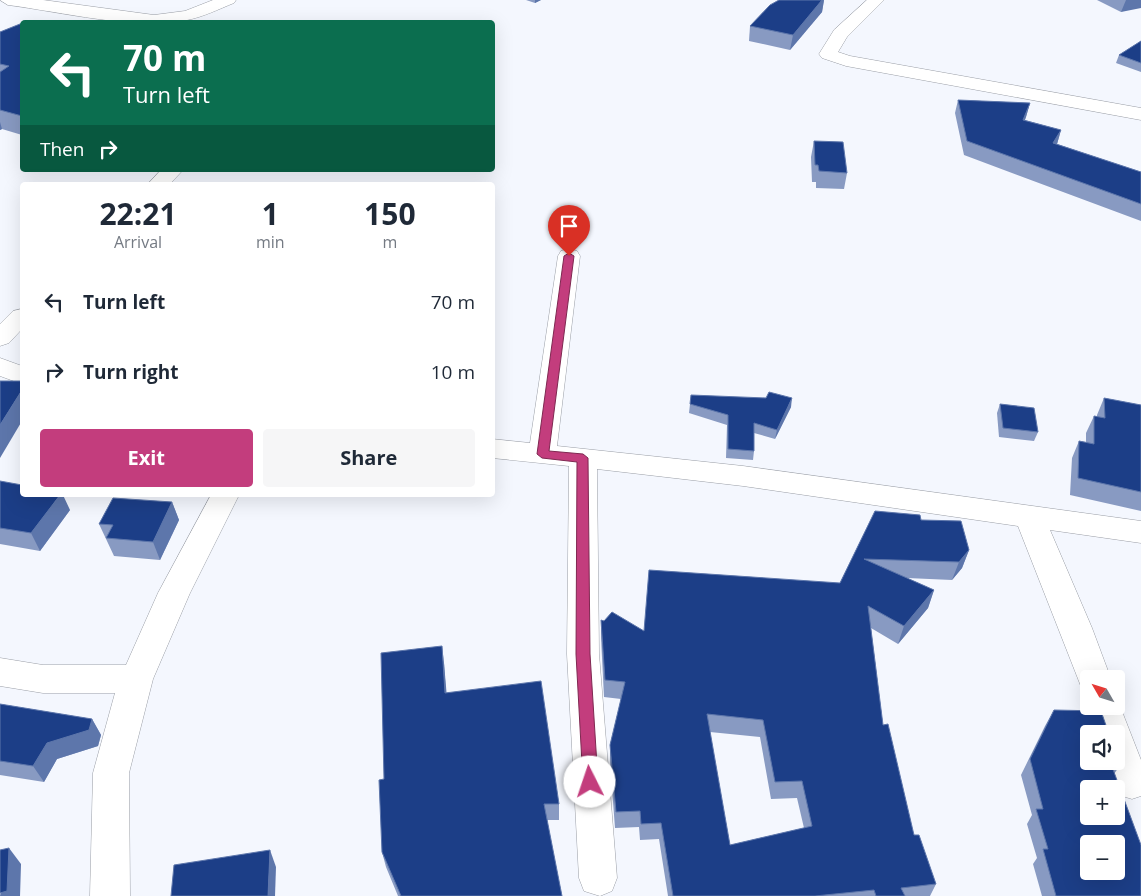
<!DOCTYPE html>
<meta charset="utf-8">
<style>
body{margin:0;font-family:"Open Sans",sans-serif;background:#f6f6f7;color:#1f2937;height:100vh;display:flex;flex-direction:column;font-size:19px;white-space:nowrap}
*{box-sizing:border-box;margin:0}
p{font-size:16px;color:#747a83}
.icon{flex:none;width:28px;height:28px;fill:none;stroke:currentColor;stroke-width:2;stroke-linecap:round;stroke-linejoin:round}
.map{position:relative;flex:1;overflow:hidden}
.panel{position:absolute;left:20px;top:182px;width:475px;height:315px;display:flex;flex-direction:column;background:#fff;border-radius:5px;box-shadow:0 5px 20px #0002}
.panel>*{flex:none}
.banner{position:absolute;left:20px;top:20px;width:475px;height:152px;border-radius:5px;box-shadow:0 5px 20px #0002;background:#0b6e4f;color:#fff;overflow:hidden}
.needle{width:32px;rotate:309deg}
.fabs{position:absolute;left:1080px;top:670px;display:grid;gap:10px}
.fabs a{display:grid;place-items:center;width:45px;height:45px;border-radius:5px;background:#fff;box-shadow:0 5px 20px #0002;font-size:25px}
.pin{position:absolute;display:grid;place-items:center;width:42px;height:42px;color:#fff;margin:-51px -21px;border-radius:50% 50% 50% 0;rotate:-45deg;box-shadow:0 0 5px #0007}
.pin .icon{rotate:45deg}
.me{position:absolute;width:55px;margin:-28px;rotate:356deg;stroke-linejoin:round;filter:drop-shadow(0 0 4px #0008)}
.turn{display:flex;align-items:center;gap:18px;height:105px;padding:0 20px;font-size:22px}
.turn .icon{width:65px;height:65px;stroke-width:2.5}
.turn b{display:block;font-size:35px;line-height:42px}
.then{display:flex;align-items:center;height:48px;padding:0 20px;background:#0003;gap:10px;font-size:19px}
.eta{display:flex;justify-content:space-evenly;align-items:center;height:85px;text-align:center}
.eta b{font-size:30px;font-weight:700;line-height:35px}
.cta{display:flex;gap:10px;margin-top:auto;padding:10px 20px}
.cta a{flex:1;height:58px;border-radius:5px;background:#c33d7d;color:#fff;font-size:20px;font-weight:700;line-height:58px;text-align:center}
.cta a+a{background:#f6f6f7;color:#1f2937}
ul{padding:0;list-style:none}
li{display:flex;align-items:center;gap:15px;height:70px;padding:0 20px}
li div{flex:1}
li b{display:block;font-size:19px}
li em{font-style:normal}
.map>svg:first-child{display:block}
</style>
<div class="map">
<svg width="1141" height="896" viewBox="0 0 1141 896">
<rect width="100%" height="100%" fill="#f4f7fe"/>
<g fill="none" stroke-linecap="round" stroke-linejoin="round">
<defs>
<g id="street">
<path d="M0,0H43L154,15L185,11L213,0H236L234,3C219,9 203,17 187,20C133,30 62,12 8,5Z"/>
<path d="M867,0H884L847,37L838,52L850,56L1141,108V120L846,66L822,58L819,54L834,30Z"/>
<path d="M161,170H183L169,185H147Z"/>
<path d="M569,249L577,251L580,256L557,446L743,466L1141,521V543L1050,530L1092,628L1111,679H1089V691L1082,689L1018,526L743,486L597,469L599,654L617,878L612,891L600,896L584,891L579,878L567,654L569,466L492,458V439L530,443L558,256L561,251Z"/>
<path d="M22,309V329L9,343L0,346V324L13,311Z"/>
<path d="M0,358L22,366V384L0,376Z"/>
<path d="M211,495H239L190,593L153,679L129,773L130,896H90L93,773L115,693H43L0,686V658L43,665H126L158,593Z"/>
<path d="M1116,696L1141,760V796L1132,799L1119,795L1106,761H1116V734H1096L1087,706L1089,702V706H1116Z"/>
</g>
</defs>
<use href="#street" stroke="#9a9ea6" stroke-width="1"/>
<use href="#street" fill="#fff" fill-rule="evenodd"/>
</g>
<g fill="#889ac2" fill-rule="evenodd">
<path d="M526,0H541L535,3Z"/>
<path d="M779,0H824L822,12L790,50L749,41L750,26Z"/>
<path d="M1097,0H1141L1121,12Z"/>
<path d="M22,24V135L2,129L0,130V32Z"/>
<path d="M1141,41V72L1116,63L1119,55Z"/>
<path d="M958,100L1030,103L1025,120L1061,130L1057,144L1141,172V221L964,155L955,113Z"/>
<path d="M814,141L847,173L844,189L816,188V182H812L811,157Z"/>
<path d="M766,398L791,407L775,439L754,433V451L753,460L726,458L727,425L689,413L690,404Z"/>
<path d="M1104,398L1141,405V511L1070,495L1072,458L1079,441L1086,442V433L1094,416H1097V415Z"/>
<path d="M1000,404L1038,432L1034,441L999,437L997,413Z"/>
<path d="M0,481L70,510L40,551L0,544Z"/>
<path d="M172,502L179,520L160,560L114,556L99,524Z"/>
<path d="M875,511L921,520L969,550L962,568L952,580L907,578L934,590L928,608L898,644L871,628L883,725L914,835L936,884L930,896H668L659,839L640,840L639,827L615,828L610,762V745L621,699L604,697L601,638V620L644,631L840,583ZM710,732L760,737L771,799L797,798L804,828L730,845Z"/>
<path d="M444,663L446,693L559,804V820H547L562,896H398L386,867L382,852L384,779Z"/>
<path d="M0,704L92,719L101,735L98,746L57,759L44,782L0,775Z"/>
<path d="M1054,710L1121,764L1114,774L1141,896H1042L1033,864L1037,858L1027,824L1032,815L1021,775L1045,726Z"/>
</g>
<g fill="#5d76ab">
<path d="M535,0H541L535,3Z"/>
<path d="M822,0H824L822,12L790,50L793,35Z"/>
<path d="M1126,0H1141V8L1121,12Z"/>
<path d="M1030,103L1026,117L1019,134L1023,120Z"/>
<path d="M0,122L2,129L0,130Z"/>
<path d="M1061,130L1057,144L1053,143Z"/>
<path d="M22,390V421L0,458V425Z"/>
<path d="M792,398L791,407L775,439L777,430Z"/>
<path d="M60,495H63L70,510L40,551L31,533Z"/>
<path d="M172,502L179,520L160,560L153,542Z"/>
<path d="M969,550L962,568L952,580L959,562Z"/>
<path d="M934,590L928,608L898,644L904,626Z"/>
<path d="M442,646L444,663L448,710L445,693Z"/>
<path d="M92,719L101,735L98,746L57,759L44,782L33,766L47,743Z"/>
<path d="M9,848L21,864L20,896H0Z"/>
<path d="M270,850L276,867L275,896H268Z"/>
</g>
<g fill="#1c3e87" stroke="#5d76ab" fill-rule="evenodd">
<path d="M779,0H822L793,35L750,26L770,5Z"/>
<path d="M20,24H22V116L0,110V72L9,66L0,64V32Z"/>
<path d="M1141,41V63L1119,55Z"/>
<path d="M958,100L1030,103L1023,120L1061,130L1053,143L1141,172V204L967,141Z"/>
<path d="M814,141L843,142L847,173L819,171L818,165H815Z"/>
<path d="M0,381H22V390L0,425Z"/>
<path d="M769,392L792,398L777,430L754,423V451L728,449V415L690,404L691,395L766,398Z"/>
<path d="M1104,398L1141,405V492L1078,478L1079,441L1094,444V416L1105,418Z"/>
<path d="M1000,404L1034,408L1038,432L1003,428Z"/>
<path d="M0,481L22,485V495H60L31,533L0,528Z"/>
<path d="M113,498L172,502L153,542L106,538L113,525L99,524Z"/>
<path d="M875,511L920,515L921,520L961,521L969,550L959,562L864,559L934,590L904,626L868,606L883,725L888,724L914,835H919L936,884L901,888L905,896H876L874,890L815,896H673L661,823L641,824L640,811L616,812L610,745L625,682L605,680L601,620L604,621L612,612L644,631L649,570L840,583ZM707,714L763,720L775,782L802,781L812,826L730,845Z"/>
<path d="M442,646L445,693L541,681L559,804H544L562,896H401L382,852L379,780L384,779L381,653Z"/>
<path d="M0,704L92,719L89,730L47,743L33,766L0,761Z"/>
<path d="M1054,710L1101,711L1109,734H1089V761H1116V752L1121,764H1111L1141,845V896H1056L1043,849H1048L1036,809H1043L1030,759ZM1089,789H1116V816H1089ZM1089,844H1116V871H1089Z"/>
<path d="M9,848L7,891L0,893V850Z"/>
<path d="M270,850L268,896H171L174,865Z"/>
</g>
<path fill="#c33d7d" stroke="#7f2851" d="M569,253L574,256L549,451L583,454L588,458L590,654L598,782L596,786L590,788L585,786L583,782L576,654L577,462L542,458L537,454L564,256Z"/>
</svg>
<div class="fabs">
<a><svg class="needle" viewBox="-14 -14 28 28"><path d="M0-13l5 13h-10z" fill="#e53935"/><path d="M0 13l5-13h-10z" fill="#747a83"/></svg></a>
<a><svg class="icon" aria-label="sound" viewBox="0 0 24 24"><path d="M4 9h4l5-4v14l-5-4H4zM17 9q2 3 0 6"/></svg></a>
<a>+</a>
<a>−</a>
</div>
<div class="pin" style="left:569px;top:256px;background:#d93025"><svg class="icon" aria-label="arrive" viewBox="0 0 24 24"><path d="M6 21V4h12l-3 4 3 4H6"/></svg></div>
<svg class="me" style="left:590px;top:782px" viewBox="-20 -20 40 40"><circle r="19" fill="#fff"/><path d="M0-13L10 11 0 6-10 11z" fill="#c33d7d"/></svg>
<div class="banner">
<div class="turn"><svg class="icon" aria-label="left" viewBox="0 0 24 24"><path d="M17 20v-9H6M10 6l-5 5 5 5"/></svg><div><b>70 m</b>Turn left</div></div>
<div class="then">Then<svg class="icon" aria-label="right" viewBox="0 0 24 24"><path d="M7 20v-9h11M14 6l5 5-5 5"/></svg></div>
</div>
<section class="panel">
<div class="eta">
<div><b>22:21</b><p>Arrival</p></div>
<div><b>1</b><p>min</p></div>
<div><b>150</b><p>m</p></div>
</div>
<ul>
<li><svg class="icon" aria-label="left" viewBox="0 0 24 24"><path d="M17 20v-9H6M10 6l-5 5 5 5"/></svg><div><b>Turn left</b></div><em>70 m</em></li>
<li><svg class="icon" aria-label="right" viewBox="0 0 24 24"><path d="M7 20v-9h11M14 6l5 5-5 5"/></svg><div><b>Turn right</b></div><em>10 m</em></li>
</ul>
<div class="cta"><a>Exit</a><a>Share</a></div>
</section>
</div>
